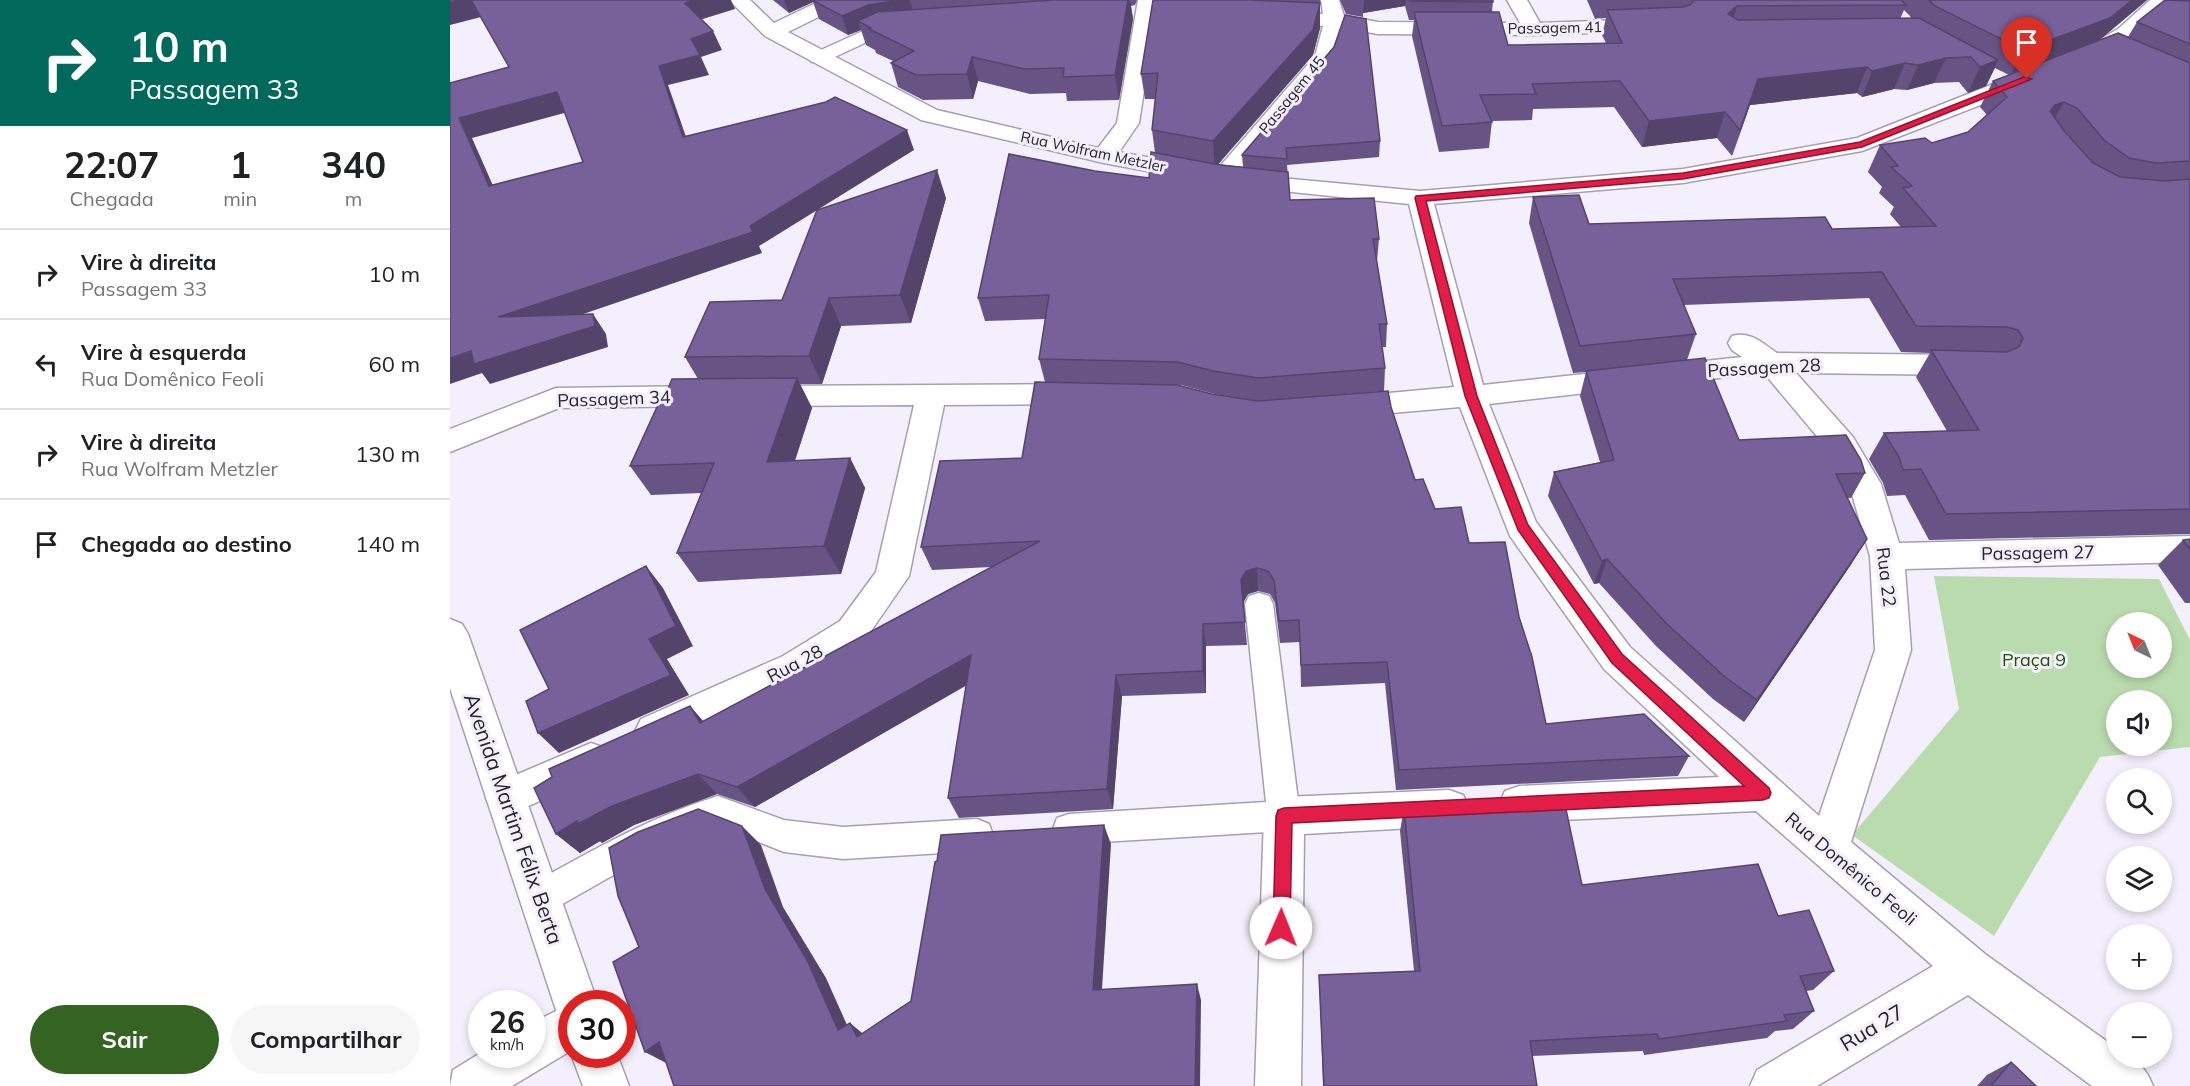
<!DOCTYPE html>
<html lang="pt">
<meta charset="utf-8">
<style>
body{margin:0;font-family:Mulish,sans-serif;background:#f6f6f6;color:#202124;height:100vh;display:flex;flex-direction:column;font-size:22px;white-space:nowrap}
*{box-sizing:border-box;margin:0}
p{font-size:20px;color:#757577}
.icon{flex:none;width:33px;height:33px;fill:none;stroke:currentColor;stroke-width:2;stroke-linecap:round;stroke-linejoin:round}
.map{position:relative;flex:1;overflow:hidden}
.drawer{display:flex;flex-direction:column;background:#fff;width:450px}
.drawer>*{flex:none}
.banner{background:#00695c;color:#fff;overflow:hidden}
.needle{width:39px;rotate:317deg}
.fabs{position:absolute;left:1656px;top:612px;display:grid;gap:12px}
.fabs a{display:grid;place-items:center;width:66px;height:66px;border-radius:50%;background:#fff;box-shadow:0 3px 9px #0003;font-size:30px}
.speed{position:absolute;left:18px;top:990px;display:flex;gap:12px;font-size:30px;font-weight:700;text-align:center}
.speed>*{display:grid;place-content:center;width:78px;height:78px;border-radius:50%;background:#fff;box-shadow:0 3px 9px #0003;line-height:1}
.speed small{font-size:15px;font-weight:400}
.speed .limit{border:9px solid #d22;background:#fff;color:#111}
.pin{position:absolute;display:grid;place-items:center;width:51px;height:51px;color:#fff;margin:-62px -26px;border-radius:50% 50% 50% 0;rotate:-45deg;box-shadow:0 0 6px #0007}
.pin .icon{rotate:45deg}
.me{position:absolute;width:66px;margin:-33px;rotate:1deg;stroke-linejoin:round;filter:drop-shadow(0 0 4px #0008)}
.turn{display:flex;align-items:center;gap:21px;height:126px;padding:0 30px;font-size:27px}
.turn .icon{width:78px;height:78px;stroke-width:2.5}
.turn b{display:block;font-size:42px;line-height:51px}
.eta{display:flex;justify-content:space-evenly;align-items:center;height:102px;text-align:center}
.eta b{font-size:36px;font-weight:700;line-height:42px}
.button{display:flex;gap:12px;margin-top:auto;padding:12px 30px}
.button a{flex:1;height:69px;border-radius:36px;background:#356322;color:#fff;font-size:24px;font-weight:700;line-height:69px;text-align:center}
.button a+a{background:#f6f6f6;color:#202124}
ul{padding:0;list-style:none}
li{display:flex;align-items:center;gap:18px;height:90px;padding:0 30px;border-top:2px solid #e0e0e0}
li div{flex:1}
li b{display:block;font-size:22px}
li em{font-style:normal}
main{display:flex;flex:1;min-height:0}
.map>svg:first-child{display:block}
</style>
<main>
<section class="drawer">
<div class="banner">
<div class="turn"><svg class="icon" aria-label="right" viewBox="0 0 24 24"><path d="M7 20v-9h11M14 6l5 5-5 5"/></svg><div><b>10 m</b>Passagem 33</div></div>
</div>
<div class="eta">
<div><b>22:07</b><p>Chegada</p></div>
<div><b>1</b><p>min</p></div>
<div><b>340</b><p>m</p></div>
</div>
<ul>
<li><svg class="icon" aria-label="right" viewBox="0 0 24 24"><path d="M7 20v-9h11M14 6l5 5-5 5"/></svg><div><b>Vire à direita</b><p>Passagem 33</p></div><em>10 m</em></li>
<li><svg class="icon" aria-label="left" viewBox="0 0 24 24"><path d="M17 20v-9H6M10 6l-5 5 5 5"/></svg><div><b>Vire à esquerda</b><p>Rua Domênico Feoli</p></div><em>60 m</em></li>
<li><svg class="icon" aria-label="right" viewBox="0 0 24 24"><path d="M7 20v-9h11M14 6l5 5-5 5"/></svg><div><b>Vire à direita</b><p>Rua Wolfram Metzler</p></div><em>130 m</em></li>
<li><svg class="icon" aria-label="arrive" viewBox="0 0 24 24"><path d="M6 21V4h12l-3 4 3 4H6"/></svg><div><b>Chegada ao destino</b></div><em>140 m</em></li>
</ul>
<div class="button"><a>Sair</a><a>Compartilhar</a></div>
</section>
<div class="map">
<svg width="1740" height="1086" viewBox="0 0 1740 1086">
<rect width="100%" height="100%" fill="#f3effc"/>
<path fill="#badbae" fill-rule="evenodd" d="M1484,576L1709,579L1740,640V747L1650,757L1544,936L1402,835L1509,709ZM1666,622H1712V668H1666ZM1666,700H1712V746H1666Z"/>
<g fill="none" stroke-linecap="round" stroke-linejoin="round">
<defs>
<g id="service">
<path d="M448,22L456,27L454,31L434,34L374,62H362L359,58L362,54L424,26Z"/>
<path d="M809,593L819,596L823,604L850,816L845,827L834,831L619,844L607,840L603,829L607,818L619,814L816,802L795,604L799,596Z"/>
<path d="M268,796L334,820L393,827L527,819L539,824L543,835L539,846L527,851L393,859L334,852L268,826L209,849L102,910L90,915L78,910L73,898L78,886C142,851 197,818 268,796Z"/>
</g>
<g id="minor">
<path d="M279,0H300L324,23L372,0H398L395,4L338,32L487,110L648,148L667,123L688,0H708L689,123L669,152L745,166L753,168L757,173L753,178L745,180L654,163L471,120L315,36Z"/>
<path d="M871,0H889L894,16L928,22L1070,23L1057,0H1077L1090,23L1199,19L1206,21L1209,25L1206,29L1199,31L1084,35L928,34L893,28L882,61L788,174L970,191L1233,169L1407,138L1571,73L1579,72L1587,73L1590,78L1587,83L1412,151L1233,183L984,204L1033,385L1292,357L1282,350L1278,343L1282,336C1301,331 1312,343 1327,353L1517,355L1527,358L1531,365L1527,372L1517,375L1346,373L1403,437L1431,484L1449,543L1740,536V562L1455,569L1461,650L1401,842L1535,954L1666,1048V1058C1687,1058 1696,1068 1703,1086H1642L1518,995L1367,1086H1300L1307,1070L1483,966L1306,811L1069,822L1055,817L1049,804L1055,791L1069,786L1269,777L1154,669L1060,536L1010,407L896,417L886,414L881,407L886,400L896,397L1004,387L959,204L793,187L784,185L782,181L772,185L764,183L760,178L865,56L873,26L825,24L818,22L815,18L818,14L825,12L873,14ZM1314,373L1381,453L1399,484L1420,556L1425,650L1369,816L1180,647L1086,522L1039,404Z"/>
<path d="M1700,0H1720C1704,22 1654,69 1626,61L1622,57L1626,53L1668,29Z"/>
<path d="M627,384L637,387L642,394L637,401L627,404L494,405L459,576L414,641L359,678L217,743L204,748L191,743L185,731L191,719L333,656L390,621L426,572L464,405L313,406L303,403L298,396L303,389L313,386Z"/>
<path d="M255,386L265,389L270,396L265,403L255,406L109,408L0,452V429L106,388Z"/>
<path d="M141,743L155,748L160,760L155,772L56,816L42,811L36,798L42,785Z"/>
<path d="M999,790L1013,795L1019,808L1013,821L999,826L854,834L851,1086H805L814,816L820,803L834,797Z"/>
</g>
<path id="tertiary" d="M122,1003L124,1004H122V1050L62,1086H0L3,1070L32,1052V1054H82V1023Z"/>
<g id="secondary">
<path d="M0,619L12,624L18,634L148,1004H122V1024L110,1020L104,1004L0,688Z"/>
<path d="M121,1054H167L179,1086H133Z"/>
</g>
</defs>
<use href="#service" stroke="#a69fb3" stroke-width="3"/>
<use href="#minor" stroke="#a69fb3" stroke-width="3"/>
<use href="#tertiary" stroke="#a69fb3" stroke-width="3"/>
<use href="#secondary" stroke="#a69fb3" stroke-width="3"/>
<use href="#service" fill="#fff" fill-rule="evenodd"/>
<use href="#minor" fill="#fff" fill-rule="evenodd"/>
<use href="#tertiary" fill="#fff" fill-rule="evenodd"/>
<use href="#secondary" fill="#fff" fill-rule="evenodd"/>
</g>
<g fill="#675384" fill-rule="evenodd">
<path d="M323,0H687L685,5L681,6L683,19L669,100L617,101L616,93L580,94L528,81L523,99L473,100L448,87L441,63L443,61L426,53L425,50L416,45L411,30L398,35L369,19L363,2L339,13Z"/>
<path d="M703,0H870V28L863,55L768,164L793,167L792,155L884,47L930,141L929,157L837,165L840,200L929,239L927,261L937,324L936,347H932L935,368L934,391L809,401L765,394L731,385L595,382L589,359L595,319L535,321L528,298L645,171L699,178L705,153L702,130L705,99H695L691,74Z"/>
<path d="M890,0H1043L1042,12L1058,45L1156,43L1152,35L1156,18L1145,19L1137,0H1697L1648,41L1678,37L1687,22L1715,0H1740V534L1479,540L1455,495L1437,496L1433,483L1419,459L1434,433L1497,431L1466,377L1480,353L1451,352L1419,298L1234,305L1246,334L1237,360L1289,440L1415,473L1401,498H1397L1402,563L1294,722L1263,699L1206,646L1149,583L1144,584L1098,496L1104,472L1150,462L1130,396L1136,372L1123,373L1079,223L1083,197L1139,224L1382,229L1451,227L1440,214L1444,207L1429,193L1432,187L1418,172L1430,145L1482,143L1518,132L1537,115L1530,107L1543,81L1559,75L1545,68L1536,86L1518,93L1509,82L1484,83L1457,90L1444,89L1412,97L1407,93L1300,105L1282,156L1267,138L1192,147L1164,107L1083,109L1082,120L1042,121L1039,148L989,152L962,36L964,20H959L955,6L913,13V17L896,14ZM1454,10L1459,15L1462,19H1450Z"/>
<path d="M496,198L461,323L391,326L372,384H350L362,408L345,461L400,458L415,488L391,574L248,582L227,553L251,493L201,495L180,466L248,379L235,357L332,300Z"/>
<path d="M762,394L808,401L941,407L965,480L985,509L1019,543L1069,617L1096,724L1239,756L1228,776L946,790L935,683L851,687L850,642L830,643L825,603L820,594L808,591L798,594L793,603L797,645L756,646V693L672,696L663,809L509,818L498,798L516,685L305,807L267,794L184,825L152,843L150,841L130,853L106,834L240,706L253,721L541,567L482,570L471,547L572,458Z"/>
<path d="M1740,539V603H1735L1708,565L1733,540Z"/>
<path d="M954,808L1132,885L1328,916L1384,971L1363,990L1356,991L1364,1011L1343,1029L1325,1031L1317,1038L1194,1055L1193,1051L1082,1056L1087,1086H873L869,975L964,971L950,831Z"/>
<path d="M1561,1062L1586,1086H1527L1537,1075Z"/>
</g>
<g fill="#54446c">
<path d="M11,0H21L31,17L0,25V3Z"/>
<path d="M244,0H281L285,9L243,22L235,3Z"/>
<path d="M334,0H367H362L363,2L339,13Z"/>
<path d="M451,0H460L465,18L408,21L411,30L398,35L392,16L418,5Z"/>
<path d="M678,0H680L683,19L669,100L665,75Z"/>
<path d="M914,0H956L955,6L913,13Z"/>
<path d="M1682,0H1697L1646,43L1560,76L1573,50Z"/>
<path d="M870,3V28L863,55L765,168L763,141Z"/>
<path d="M1287,6L1280,31L1278,14Z"/>
<path d="M263,31L272,50L251,57L259,75L218,85L243,157L233,137L209,66L241,39Z"/>
<path d="M522,57L528,81L523,99L517,74Z"/>
<path d="M1496,58L1484,83L1457,90L1468,65Z"/>
<path d="M1548,60L1536,86L1518,93L1530,67Z"/>
<path d="M1455,63L1444,89L1412,97L1422,71Z"/>
<path d="M1417,67L1407,93L1300,105L1282,156L1308,79Z"/>
<path d="M107,92L118,112L22,138L52,206L39,186L9,118Z"/>
<path d="M1614,102L1599,128L1600,111L1605,105Z"/>
<path d="M1275,112L1267,138L1192,147L1199,121Z"/>
<path d="M457,130L464,150L309,246L312,253L63,338L48,317L300,226Z"/>
<path d="M487,170L496,198L461,323L450,295Z"/>
<path d="M379,298L391,326L372,384L359,356Z"/>
<path d="M143,314L156,334L158,347L40,384L32,373L0,384V358Z"/>
<path d="M347,378L362,408L334,492L317,462Z"/>
<path d="M400,458L415,488L391,574L374,546Z"/>
<path d="M1417,539L1402,563L1294,722L1307,700Z"/>
<path d="M1157,559L1149,583L1144,584L1152,561Z"/>
<path d="M196,566L213,588L243,646L217,659L239,695L109,753L88,733L199,639Z"/>
<path d="M807,568L808,591L798,594L793,603L791,580L796,571Z"/>
<path d="M753,624L756,646V693L753,671Z"/>
<path d="M521,655L531,677L305,807L287,787Z"/>
<path d="M666,675L672,696L663,809L657,789Z"/>
<path d="M240,706L258,727L250,723Z"/>
<path d="M248,774L267,794L184,825L152,843L150,841L130,853L106,834L127,821L162,806Z"/>
<path d="M654,825L661,844L651,1005L643,990Z"/>
<path d="M292,826L311,845L333,907L376,978L406,1045L388,1030L315,889Z"/>
<path d="M747,984L751,1000L750,1086H745Z"/>
<path d="M400,1023L417,1037H407Z"/>
<path d="M209,1042L220,1065L195,1052Z"/>
</g>
<g fill="#78619a" stroke="#54446c" stroke-width="1.5" fill-rule="evenodd">
<path d="M0,0H11L0,3Z"/>
<path d="M21,0H244L235,3L263,31L241,39L250,55L209,66L233,137L376,102L385,97L457,130L300,226L303,232L48,317L143,314L145,326L24,364L21,351L0,358V83L59,67ZM107,92L133,162L39,186L9,118Z"/>
<path d="M362,0H451L418,5L392,16Z"/>
<path d="M603,0H678L665,75L613,77L614,68L575,69L522,57L517,74L466,75L441,63L464,51L419,29L421,28L408,21L427,12Z"/>
<path d="M703,0H801L870,3L863,30L763,141L702,130L708,73L691,74Z"/>
<path d="M960,0H1043V2L960,1Z"/>
<path d="M1244,0H1451L1456,5L1287,6L1278,14L1288,20L1469,18L1548,60L1530,67L1521,57L1496,58L1468,65L1455,63L1422,71L1417,67L1308,79L1290,130L1275,112L1199,121L1170,81L1082,84L1086,94L1030,95L1042,122L992,126L964,12H1049L1058,45L1172,43L1157,10L1232,7L1240,5Z"/>
<path d="M1479,0H1682L1660,18L1573,50L1485,6Z"/>
<path d="M1715,0L1740,1V44L1687,22Z"/>
<path d="M895,15L916,19L930,141L836,148L837,159L792,155L884,47Z"/>
<path d="M1668,33L1740,63V161L1706,163L1679,158L1654,140L1627,108L1614,102L1605,105L1600,111L1615,132L1643,163L1670,177L1715,181L1740,179V509L1496,514L1471,469L1453,470L1449,457L1434,433L1529,430L1481,350L1557,352L1569,347L1573,338L1568,330L1557,327L1466,326L1432,272L1223,279L1246,334L1130,346L1083,197L1129,195L1139,224L1375,217L1382,229L1486,226L1453,188L1462,186L1441,167L1448,166L1430,145L1475,138L1482,143L1518,132L1557,97L1543,81Z"/>
<path d="M701,152L770,165L838,172L840,200L924,198L929,239H923L937,324H929L935,368L808,378L763,371L728,362L589,359L599,295L528,298L559,154L645,171L699,178Z"/>
<path d="M487,170L450,295L379,298L359,356L235,357L260,302L332,300L367,210Z"/>
<path d="M1255,358L1289,440L1396,435L1411,460L1415,473L1386,474L1417,539L1307,700L1275,677L1216,623L1157,559L1152,561L1104,472L1164,460L1136,371Z"/>
<path d="M347,378L317,462L400,458L374,546L227,553L264,463L180,466L212,396H215L222,379Z"/>
<path d="M585,382L727,385L762,394L808,401L938,391L941,407L965,480L973,479L985,509L1011,507L1019,543L1055,542L1069,617L1082,657L1096,724L1194,714L1239,756L949,770L937,662L851,665L849,620L829,621L824,580L818,571L807,568L796,571L791,580L795,622L753,624V671L666,675L657,789L498,798L521,655L287,787L248,774L162,806L128,824L127,821L106,834L84,788L102,777L99,769L240,706L250,723L590,541L471,547L490,461L572,458Z"/>
<path d="M1740,539V549L1733,540Z"/>
<path d="M196,566L226,626L199,639L221,675L88,733L76,701L99,689L70,630Z"/>
<path d="M1114,800L1132,885L1308,864L1328,916L1359,910L1384,971L1350,976L1364,1011L1334,1015L1337,1021L1209,1039L1207,1034L1080,1041L1087,1086H874L869,975L970,971L954,808Z"/>
<path d="M248,809L292,826L315,889L358,962L388,1030L400,1023L407,1037L461,1001L485,862L487,861L491,835L654,825L643,990L747,984L745,1086H224L209,1042L195,1052L163,962L189,947L168,896L159,848L188,832Z"/>
<path d="M1561,1062L1586,1086H1541Z"/>
</g>
<path fill="#e11d48" stroke="#92132f" stroke-width="1.5" d="M1574,77L1582,79L1412,147L1233,179L976,201L1027,396L1078,525L1172,654L1319,788L1321,793L1319,798L1313,800L842,823L840,928L838,934L831,937L825,934L823,928L826,816L828,810L834,808L1294,786L1162,663L1068,530L1015,396L965,198L966,196L1233,173L1410,142Z"/>
<g text-anchor="middle" stroke-width="6" stroke-linejoin="round" paint-order="stroke">
<g font-size="15" fill="#25222a" stroke="#f3effc">
<text transform="translate(1105 28) rotate(-1)" y="5">Passagem 41</text>
<text transform="translate(842 95) rotate(-51)" y="5">Passagem 45</text>
<text transform="translate(643 152) rotate(12)" y="5">Rua Wolfram Metzler</text>
</g>
<g font-size="18" fill="#25222a" stroke="#f3effc">
<text transform="translate(1314 368) rotate(-3)" y="6">Passagem 28</text>
<text transform="translate(164 399) rotate(-2)" y="6">Passagem 34</text>
<text transform="translate(1588 553) rotate(-1)" y="6">Passagem 27</text>
<text transform="translate(1436 577) rotate(83)" y="6">Rua 22</text>
<text transform="translate(345 664) rotate(-28)" y="6">Rua 28</text>
<text transform="translate(1401 869) rotate(40)" y="6">Rua Domênico Feoli</text>
</g>
<g font-size="18" fill="#205401" stroke="#f3effc">
<text x="1584" y="666">Praça 9</text>
</g>
<g font-size="21" fill="#25222a" stroke="#f3effc">
<text transform="translate(63 819) rotate(71)" y="7">Avenida Martim Félix Berta</text>
<text transform="translate(1422 1028) rotate(-31)" y="7">Rua 27</text>
</g>
</g>
</svg>
<div class="fabs">
<a><svg class="needle" viewBox="-14 -14 28 28"><path d="M0-13l5 13h-10z" fill="#e53935"/><path d="M0 13l5-13h-10z" fill="#757577"/></svg></a>
<a><svg class="icon" aria-label="sound" viewBox="0 0 24 24"><path d="M4 9h4l5-4v14l-5-4H4zM17 9q2 3 0 6"/></svg></a>
<a><svg class="icon" aria-label="search" viewBox="0 0 24 24"><circle cx="10" cy="10" r="6"/><path d="M15 15l6 6"/></svg></a>
<a><svg class="icon" aria-label="layers" viewBox="0 0 24 24"><path d="M12 4l9 5-9 5-9-5zM3 14l9 5 9-5"/></svg></a>
<a>+</a>
<a>−</a>
</div>
<div class="speed"><div>26<small>km/h</small></div><div class="limit">30</div></div>
<div class="pin" style="left:1577px;top:79px;background:#d93025"><svg class="icon" aria-label="arrive" viewBox="0 0 24 24"><path d="M6 21V4h12l-3 4 3 4H6"/></svg></div>
<svg class="me" style="left:831px;top:928px" viewBox="-20 -20 40 40"><circle r="19" fill="#fff"/><path d="M0-13L10 11 0 6-10 11z" fill="#e11d48"/></svg>
</div>
</main>
